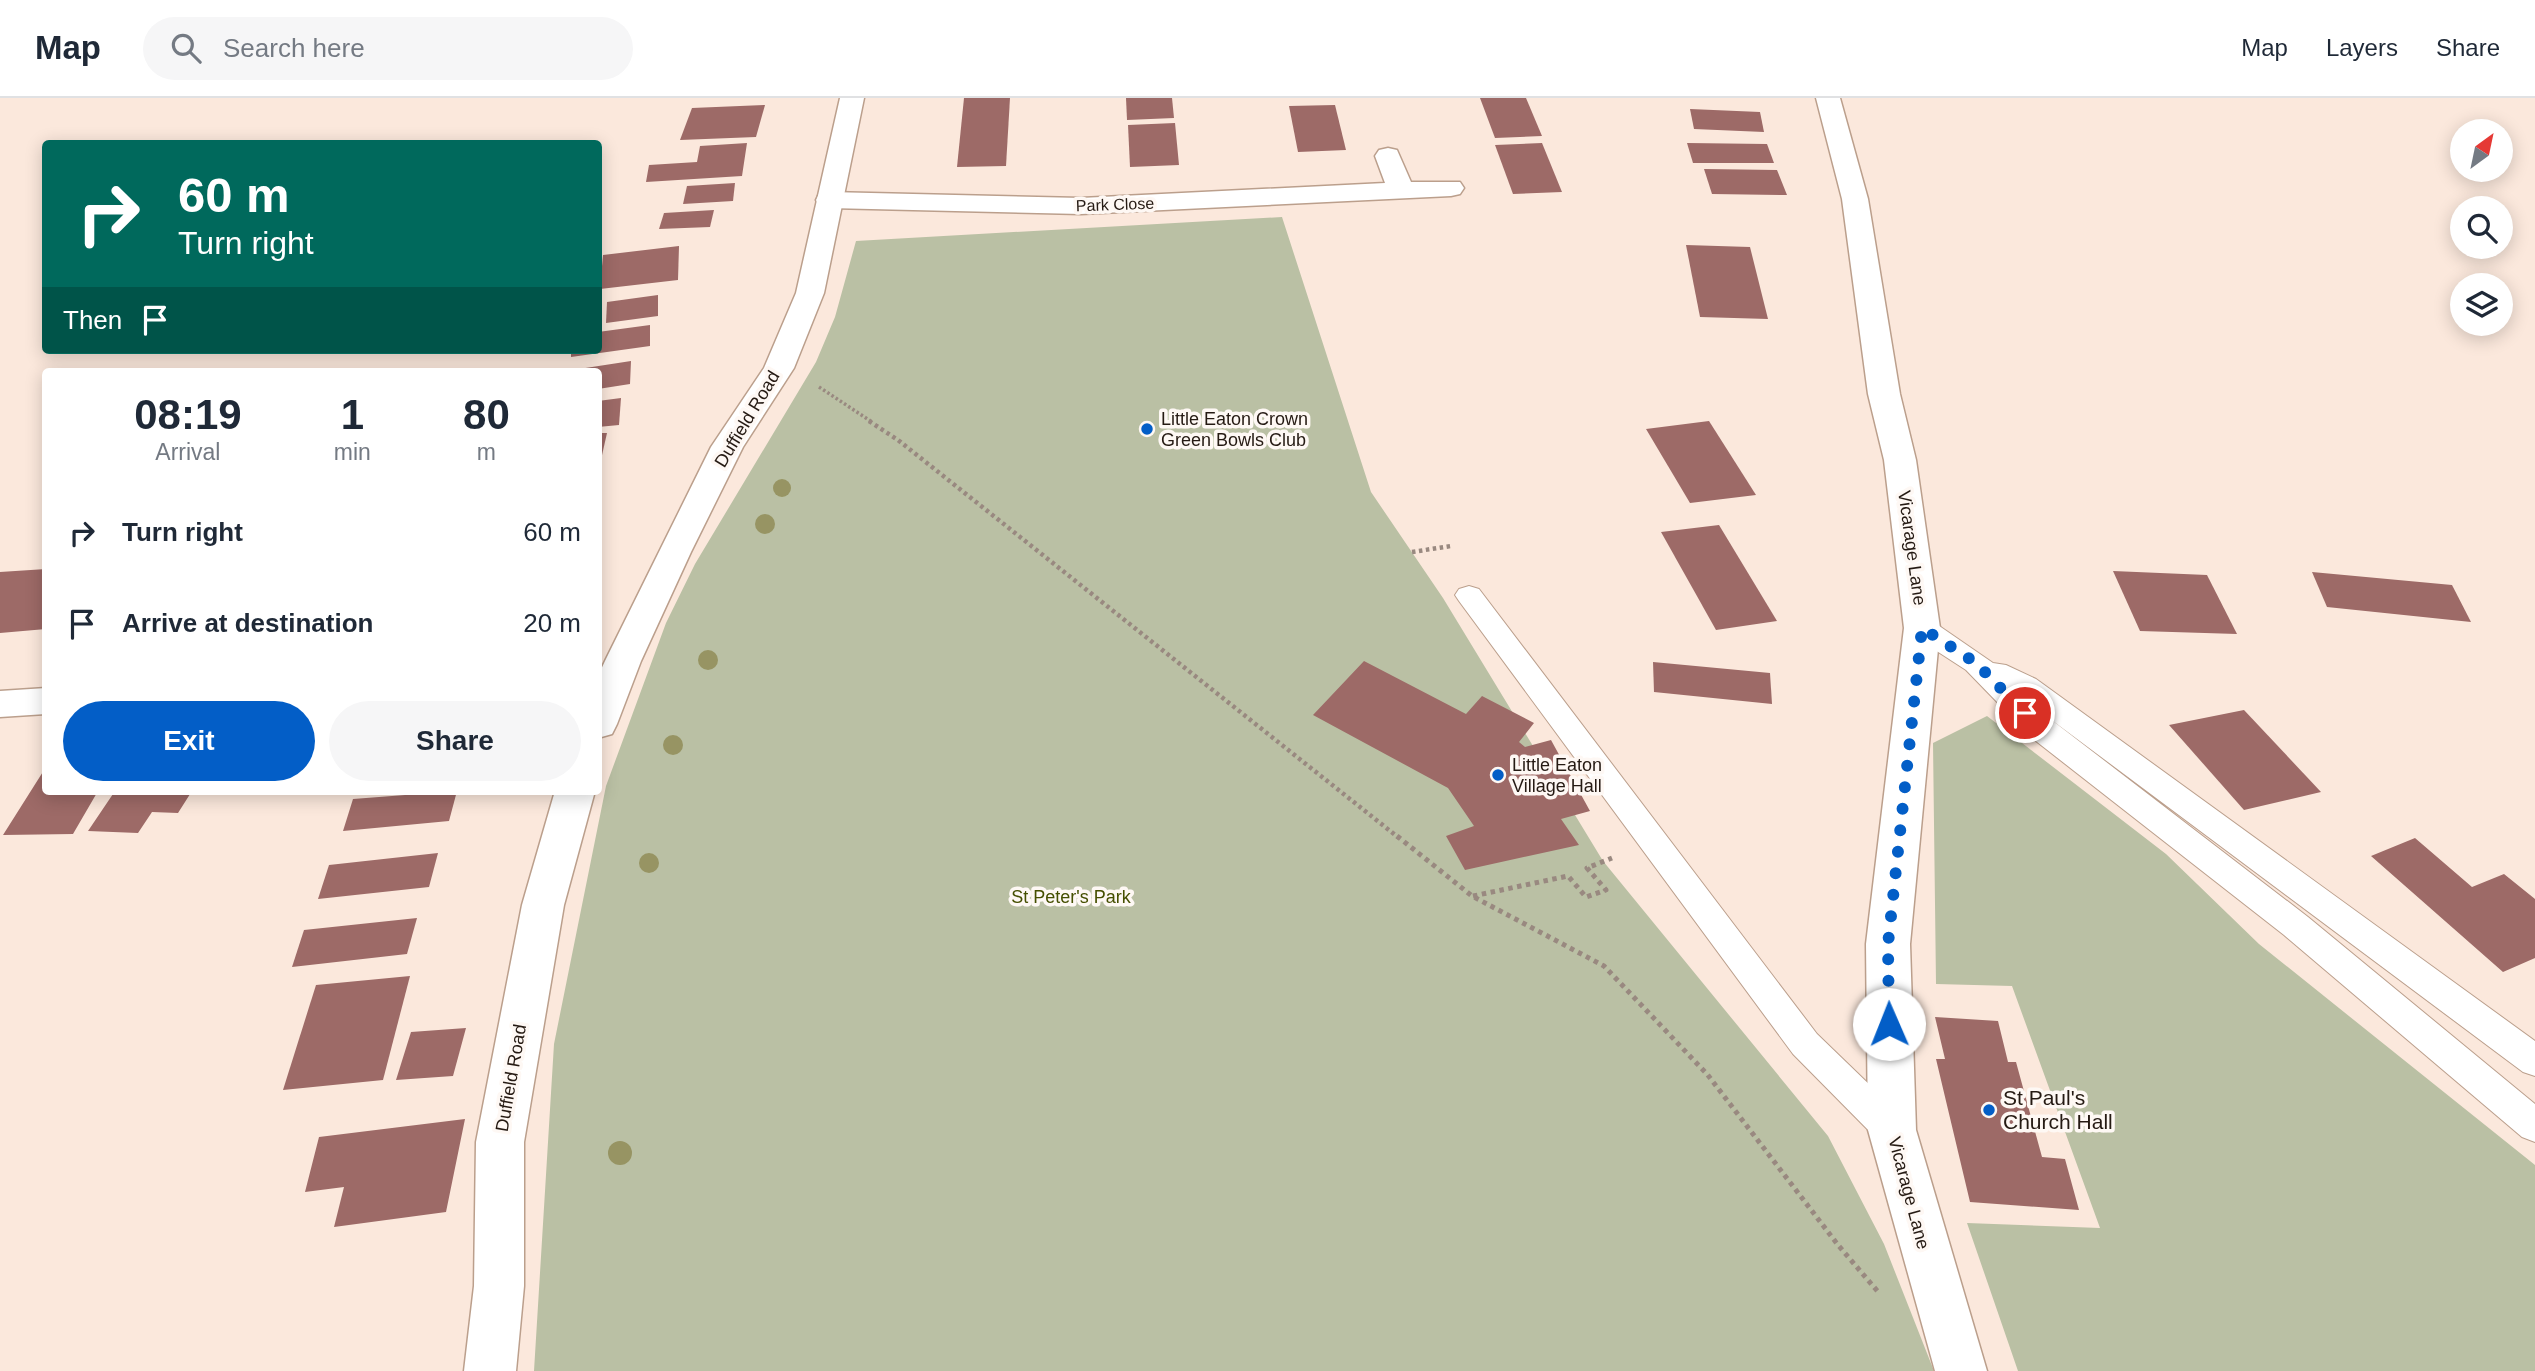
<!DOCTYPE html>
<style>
body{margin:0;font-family:Helvetica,sans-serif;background:#f6f6f7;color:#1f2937;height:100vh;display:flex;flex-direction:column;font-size:26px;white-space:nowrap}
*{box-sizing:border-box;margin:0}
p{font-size:23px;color:#747a83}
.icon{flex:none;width:38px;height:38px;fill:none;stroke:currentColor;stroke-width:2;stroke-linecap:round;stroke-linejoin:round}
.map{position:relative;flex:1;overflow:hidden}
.drawer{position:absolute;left:42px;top:270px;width:560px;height:427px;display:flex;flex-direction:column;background:#fff;border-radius:7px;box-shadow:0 4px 18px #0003}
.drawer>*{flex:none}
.hud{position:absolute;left:42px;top:42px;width:560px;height:214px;border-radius:7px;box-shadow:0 4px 18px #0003;background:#00695c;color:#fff;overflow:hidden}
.needle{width:46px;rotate:33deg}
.controls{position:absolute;left:2450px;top:21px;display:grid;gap:14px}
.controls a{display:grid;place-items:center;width:63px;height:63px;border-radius:50%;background:#fff;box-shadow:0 4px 18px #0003;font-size:35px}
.pin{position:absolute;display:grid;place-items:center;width:60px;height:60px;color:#fff;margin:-30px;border:4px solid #fff;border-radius:50%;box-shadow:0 2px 7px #0007}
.me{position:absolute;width:77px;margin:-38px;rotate:359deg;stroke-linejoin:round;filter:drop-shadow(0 0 5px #0008)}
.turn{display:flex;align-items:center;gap:24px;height:147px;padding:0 21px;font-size:32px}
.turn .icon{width:91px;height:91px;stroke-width:2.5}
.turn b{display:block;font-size:49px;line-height:60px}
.then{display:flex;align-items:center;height:66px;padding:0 21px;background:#0003;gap:14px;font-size:26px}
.eta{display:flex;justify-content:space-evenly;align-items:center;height:119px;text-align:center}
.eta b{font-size:42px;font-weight:600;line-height:49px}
.primary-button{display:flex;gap:14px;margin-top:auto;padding:14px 21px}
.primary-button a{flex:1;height:80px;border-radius:42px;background:#035ec7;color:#fff;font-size:28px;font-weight:600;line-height:80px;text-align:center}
.primary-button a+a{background:#f6f6f7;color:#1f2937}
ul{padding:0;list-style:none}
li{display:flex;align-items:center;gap:21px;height:91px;padding:0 21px}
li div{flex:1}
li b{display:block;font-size:26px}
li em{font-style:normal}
header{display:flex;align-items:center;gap:42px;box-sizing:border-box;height:98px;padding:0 35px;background:#fff;border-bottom:2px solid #e0e1e3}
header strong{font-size:33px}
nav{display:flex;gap:38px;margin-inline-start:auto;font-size:24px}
.search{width:490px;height:63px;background:#f6f6f7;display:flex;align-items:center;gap:18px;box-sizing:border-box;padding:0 24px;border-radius:38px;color:#747a83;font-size:26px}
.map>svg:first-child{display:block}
</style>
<header>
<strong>Map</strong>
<div class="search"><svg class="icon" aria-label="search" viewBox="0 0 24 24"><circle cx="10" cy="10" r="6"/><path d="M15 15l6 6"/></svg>Search here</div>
<nav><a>Map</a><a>Layers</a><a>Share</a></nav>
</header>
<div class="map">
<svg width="2535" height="1273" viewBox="0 0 2535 1273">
<rect width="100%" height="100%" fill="#fbe8dc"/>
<g fill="#bac0a4">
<path d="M1282,119L1371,394L1443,500L1603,763L1828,1038L1884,1146L1934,1273H534L554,946L606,688L666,525L695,466L816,264L835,219L856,143Z"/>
<path d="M1987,618L2166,756L2259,846L2535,1067V1273H2018L1967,1125L2100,1130L2012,888L1936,886L1933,645Z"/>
</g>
<g fill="#9d6a67">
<path d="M964,0H1010L1006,68L957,69Z"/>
<path d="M1126,0H1172L1174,20L1127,22Z"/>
<path d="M1480,0H1526L1542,38L1495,40Z"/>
<path d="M765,7L756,39L680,42L692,10Z"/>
<path d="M1335,7L1346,52L1298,54L1289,8Z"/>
<path d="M1690,11L1760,14L1764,34L1694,31Z"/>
<path d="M1175,25L1179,67L1130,69L1128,27Z"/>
<path d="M747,45L742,78L646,84L649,67L697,64L700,48Z"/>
<path d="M1542,45L1562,94L1513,96L1495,47Z"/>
<path d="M1687,45L1767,46L1774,65H1693Z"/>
<path d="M1704,71L1777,72L1787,97L1712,96Z"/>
<path d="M735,85L733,103L683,106L687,88Z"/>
<path d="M714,112L710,129L659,131L664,115Z"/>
<path d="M1686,147L1750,149L1768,221L1700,219Z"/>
<path d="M679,148L678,182L600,191L603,157Z"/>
<path d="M658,197V218L606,225L607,204Z"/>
<path d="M650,227V248L571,259V252H598V234Z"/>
<path d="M631,263L630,286L598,291V273H566Z"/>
<path d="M621,300L619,327L598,329V303Z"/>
<path d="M1709,323L1756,397L1690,405L1646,331Z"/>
<path d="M598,335H607L600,366H598Z"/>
<path d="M1719,427L1777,523L1716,532L1661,434Z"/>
<path d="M46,471V531L0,535V474Z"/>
<path d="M2113,473L2207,477L2237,536L2140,533Z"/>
<path d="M2312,474L2452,487L2471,524L2327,509Z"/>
<path d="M1364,563L1466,616L1482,598L1534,625L1519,644L1525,649L1551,642L1590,713L1561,721L1579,747L1465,772L1446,738L1474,728L1448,690L1313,617Z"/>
<path d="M1653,564L1770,575L1772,606L1654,594Z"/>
<path d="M2244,612L2321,694L2244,712L2169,627Z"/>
<path d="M46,669V693H98L73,736L3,737Z"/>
<path d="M115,693H192L178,715L152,714L138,735L88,733Z"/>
<path d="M457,693L449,723L343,733L353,701Z"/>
<path d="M2415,740L2472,789L2504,776L2535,801V860L2503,874L2371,758Z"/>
<path d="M438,755L429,789L318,801L329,767Z"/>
<path d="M417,820L407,856L292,869L304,832Z"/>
<path d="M410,878L383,982L283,992L316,887Z"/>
<path d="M1935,919L1998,923L2008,964H2016L2042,1059L2065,1061L2079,1112L1970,1104L1936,961H1945Z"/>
<path d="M466,930L453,978L396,982L411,934Z"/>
<path d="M465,1021L446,1114L334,1129L344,1089L305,1094L319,1039Z"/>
</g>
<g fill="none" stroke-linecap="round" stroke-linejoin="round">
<defs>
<g id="service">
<path d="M1469,488L1479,491L1817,936L1905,1021L1910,1032L1905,1043L1892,1048L1879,1043L1793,956L1459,503L1455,497L1459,491Z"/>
<path d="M1922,521L1932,523L1993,565L2006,567L2036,581L2535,943V978L2523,974L2045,617L2308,819L2535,1006V1044L2522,1039L2284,837L2032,640L1966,572L1912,537L1908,530L1912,523Z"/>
</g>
<g id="minor">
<path d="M1816,0H1840L1868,101L1900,296L1916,362L1940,530L1910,846L1916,1032L1987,1273H1935L1868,1032L1866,846L1904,530L1884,362L1868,296L1842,101Z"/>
<path d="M1388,50L1397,52L1411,84H1460L1464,90L1460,96L1451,98L1081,116L829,110L819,108L816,102L819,96L829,94L1081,100L1385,85L1375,58L1379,52Z"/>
<path d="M46,590V616L0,619V593Z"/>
</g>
<g id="tertiary">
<path d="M840,0H864L824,195L794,270L743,349L691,454L641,563L617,626L612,636L598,640V578L605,563L711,349L764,270L796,195Z"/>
<path d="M555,693H595L564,807L524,1044V1188L516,1273H464L474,1188L476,1044L522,807Z"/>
</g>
</defs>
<use href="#service" stroke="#bb9f8c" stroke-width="2"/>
<use href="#minor" stroke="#bb9f8c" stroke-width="3"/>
<use href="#tertiary" stroke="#bb9f8c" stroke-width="3"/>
<path stroke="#998980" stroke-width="3.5" stroke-dasharray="2.5 2.5" stroke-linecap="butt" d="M819,289L872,324"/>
<g stroke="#998980" stroke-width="4.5" stroke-dasharray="3.5 3.5" stroke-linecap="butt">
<path d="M869,323L898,342L1399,740"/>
<path d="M1412,454L1451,448"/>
</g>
<g stroke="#998980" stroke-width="5" stroke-dasharray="4.5 4.5" stroke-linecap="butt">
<path d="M1397,738L1472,798L1604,868L1707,976L1838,1147L1879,1195"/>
<path d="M1473,798L1568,778L1586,799L1606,792L1587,770L1612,760"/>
</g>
<use href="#service" fill="#fff" fill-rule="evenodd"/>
<use href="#minor" fill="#fff" fill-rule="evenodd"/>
<use href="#tertiary" fill="#fff" fill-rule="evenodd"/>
</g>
<g fill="#979463">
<circle cx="782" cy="390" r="9"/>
<circle cx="765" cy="426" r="10"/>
<circle cx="708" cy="562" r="10"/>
<circle cx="673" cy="647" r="10"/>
<circle cx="649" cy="765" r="10"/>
<circle cx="620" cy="1055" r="12"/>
</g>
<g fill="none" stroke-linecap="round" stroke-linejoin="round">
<path stroke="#035ec7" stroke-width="12" stroke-dasharray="0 21.6" d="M1889,926L1888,846L1922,530L1976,565L2025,615"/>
</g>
<g fill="#035ec7" stroke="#fef8f4" stroke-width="2.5">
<circle cx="1147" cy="331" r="7"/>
<circle cx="1498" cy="677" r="7"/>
<circle cx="1989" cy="1012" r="7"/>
</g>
<g text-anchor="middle" stroke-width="7" stroke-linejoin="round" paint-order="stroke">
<g font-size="16" fill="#251a13" stroke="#fef8f4">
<text transform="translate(1115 106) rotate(-2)" y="6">Park Close</text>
</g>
<g font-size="18" fill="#251a13" stroke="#fef8f4">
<text transform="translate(747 321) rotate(-59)" y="6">Duffield Road</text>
<text transform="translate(1912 450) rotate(82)" y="6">Vicarage Lane</text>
<text transform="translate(511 980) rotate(-80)" y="6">Duffield Road</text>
<text transform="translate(1909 1095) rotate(75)" y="6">Vicarage Lane</text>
</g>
<g font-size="18" fill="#251a13" stroke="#fef8f4" text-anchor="start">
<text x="1161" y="327">Little Eaton Crown<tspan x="1161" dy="21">Green Bowls Club</tspan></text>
<text x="1512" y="673">Little Eaton<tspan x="1512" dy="21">Village Hall</tspan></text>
</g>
<g font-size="18" fill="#454f00" stroke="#fef8f4">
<text x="1071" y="805">St Peter's Park</text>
</g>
<g font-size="21" fill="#251a13" stroke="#fef8f4" text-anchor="start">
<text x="2003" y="1007">St Paul's<tspan x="2003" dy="24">Church Hall</tspan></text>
</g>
</g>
</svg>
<div class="controls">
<a><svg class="needle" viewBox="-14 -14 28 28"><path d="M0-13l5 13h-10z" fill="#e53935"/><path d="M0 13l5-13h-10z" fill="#747a83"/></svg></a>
<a><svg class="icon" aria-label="search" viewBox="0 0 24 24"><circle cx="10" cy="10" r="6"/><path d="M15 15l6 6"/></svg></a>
<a><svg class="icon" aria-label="layers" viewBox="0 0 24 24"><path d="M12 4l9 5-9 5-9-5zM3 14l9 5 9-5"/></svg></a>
</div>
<div class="pin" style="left:2025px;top:615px;background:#d93025"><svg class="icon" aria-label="arrive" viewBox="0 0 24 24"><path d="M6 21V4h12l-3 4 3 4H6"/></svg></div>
<svg class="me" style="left:1889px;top:926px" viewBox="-20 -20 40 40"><circle r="19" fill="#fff"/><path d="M0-13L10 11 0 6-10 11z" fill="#035ec7"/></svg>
<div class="hud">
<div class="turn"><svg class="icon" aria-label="right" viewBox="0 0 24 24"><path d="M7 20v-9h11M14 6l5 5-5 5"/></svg><div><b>60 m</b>Turn right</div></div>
<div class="then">Then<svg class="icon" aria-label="arrive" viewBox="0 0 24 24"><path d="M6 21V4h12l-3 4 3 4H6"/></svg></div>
</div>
<section class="drawer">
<div class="eta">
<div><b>08:19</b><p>Arrival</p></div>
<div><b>1</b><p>min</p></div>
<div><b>80</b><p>m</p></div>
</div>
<ul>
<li><svg class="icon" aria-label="right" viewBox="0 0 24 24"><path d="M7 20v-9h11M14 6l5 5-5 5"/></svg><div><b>Turn right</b></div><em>60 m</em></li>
<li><svg class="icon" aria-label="arrive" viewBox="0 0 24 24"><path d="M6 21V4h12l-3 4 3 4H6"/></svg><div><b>Arrive at destination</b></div><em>20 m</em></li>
</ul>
<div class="primary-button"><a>Exit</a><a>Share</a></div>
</section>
</div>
